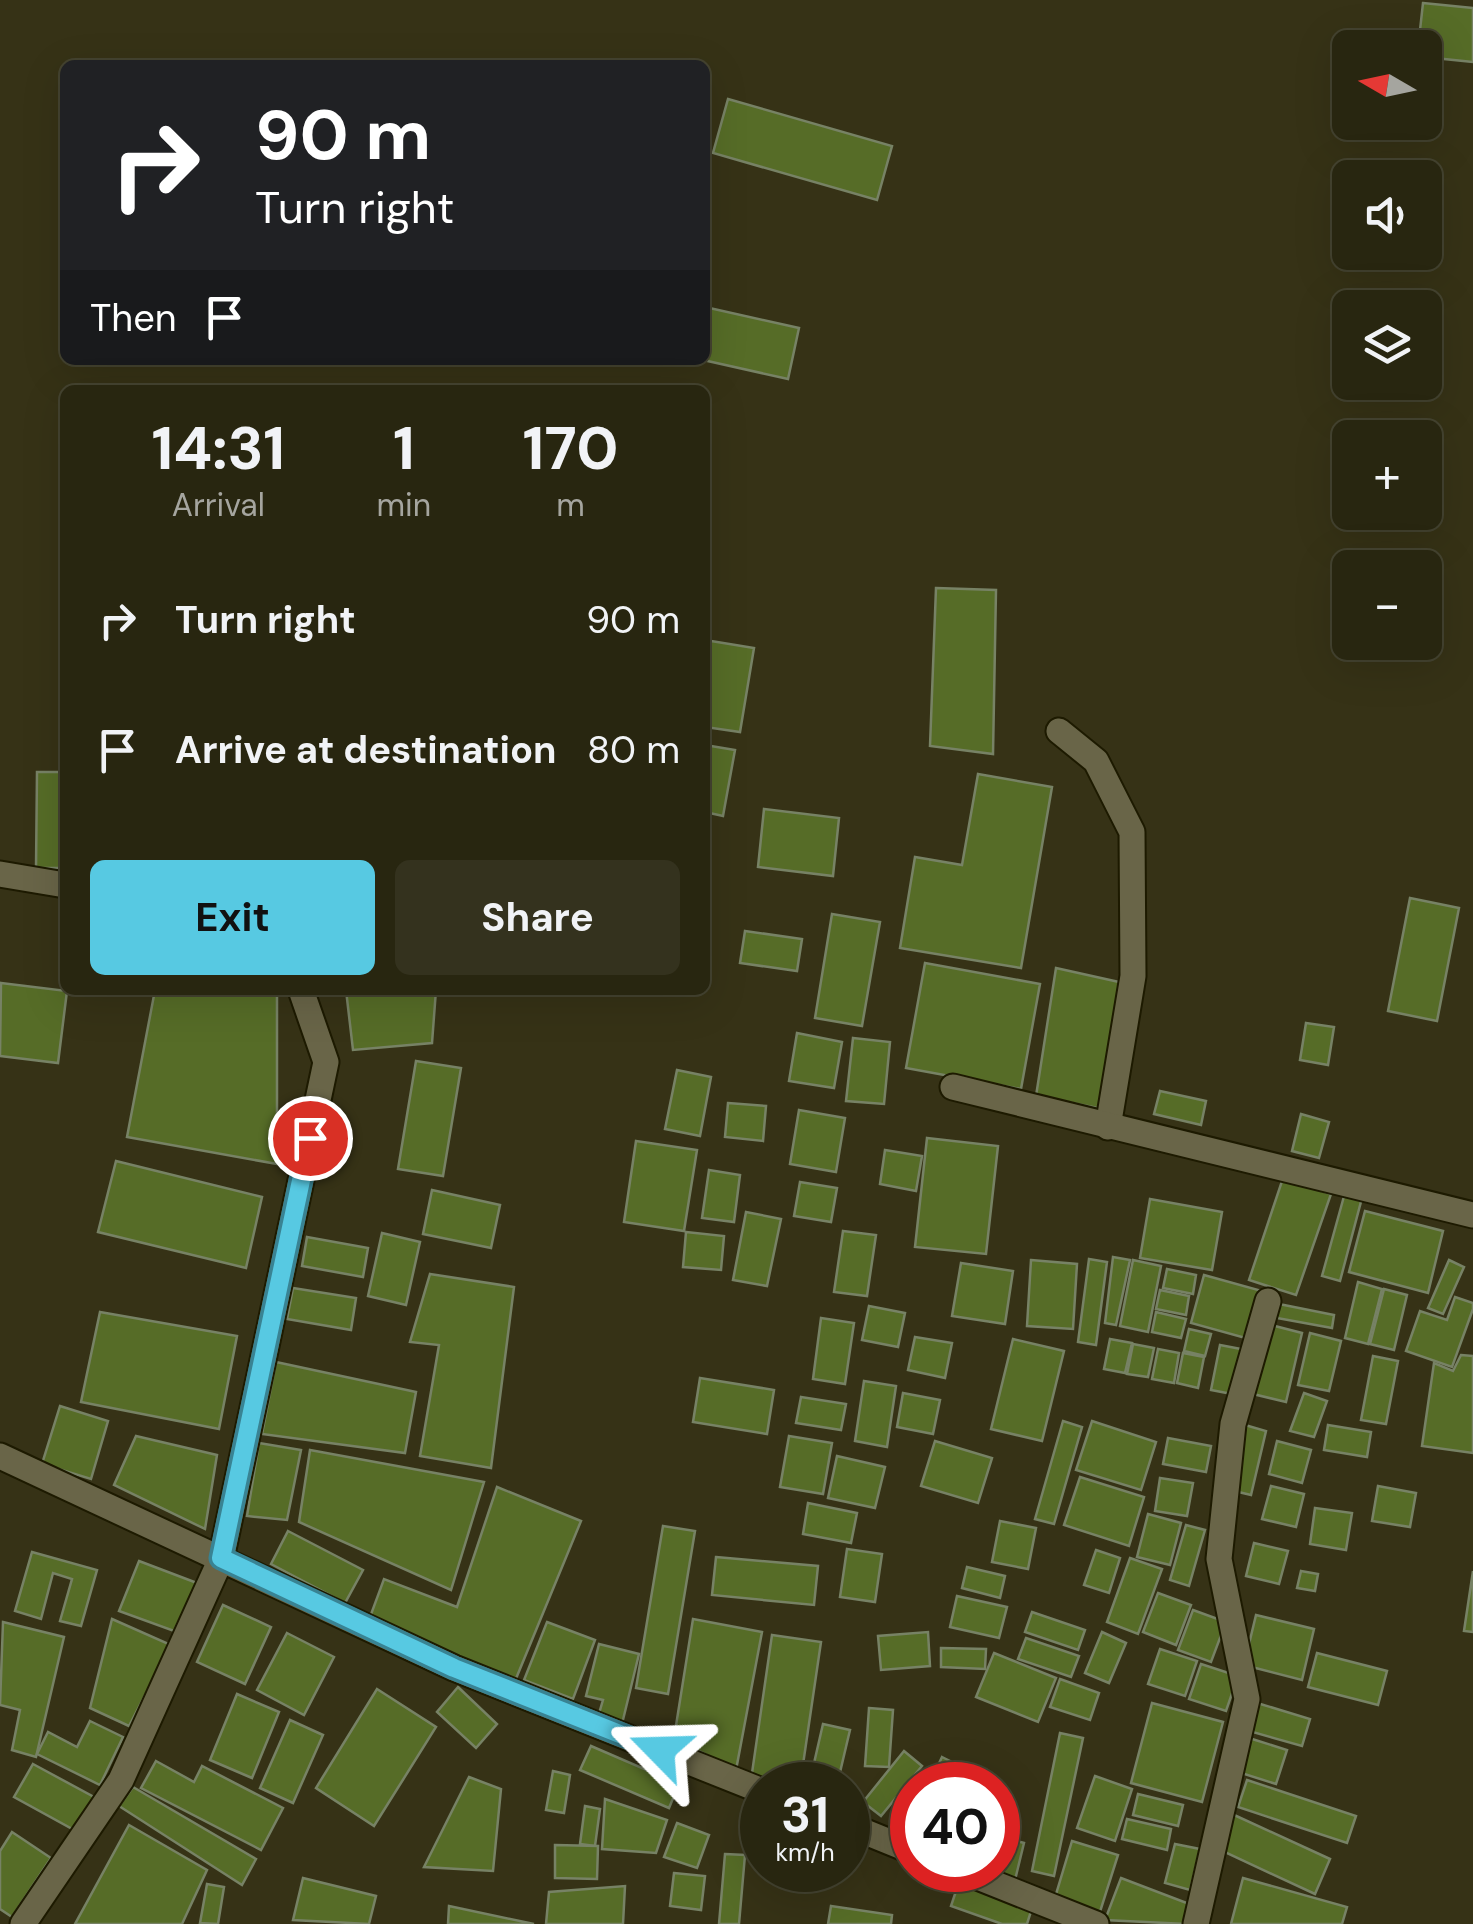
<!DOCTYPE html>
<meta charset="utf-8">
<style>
body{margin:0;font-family:"DM Sans",sans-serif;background:#34321e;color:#f1f3f6;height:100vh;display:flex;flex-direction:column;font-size:38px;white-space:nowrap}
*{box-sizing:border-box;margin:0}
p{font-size:32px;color:#a5a59f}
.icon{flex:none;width:55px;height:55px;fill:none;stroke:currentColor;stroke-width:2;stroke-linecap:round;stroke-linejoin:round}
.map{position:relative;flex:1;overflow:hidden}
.side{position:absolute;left:60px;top:385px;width:650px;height:610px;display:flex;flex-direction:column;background:#282610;border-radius:15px;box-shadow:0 10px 40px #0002,0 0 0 2px #444330}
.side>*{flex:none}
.hud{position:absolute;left:60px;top:60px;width:650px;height:305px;border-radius:15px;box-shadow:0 10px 40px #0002,0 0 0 2px #444330;background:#202124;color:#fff;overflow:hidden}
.needle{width:65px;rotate:279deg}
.buttons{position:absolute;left:1332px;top:30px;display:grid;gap:20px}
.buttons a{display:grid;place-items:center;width:110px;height:110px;border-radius:15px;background:#282610;box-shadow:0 10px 40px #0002,0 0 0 2px #444330;font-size:50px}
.speed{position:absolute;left:740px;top:1762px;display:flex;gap:20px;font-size:50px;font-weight:700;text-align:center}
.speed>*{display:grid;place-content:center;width:130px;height:130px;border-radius:50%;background:#282610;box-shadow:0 10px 40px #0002,0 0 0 2px #444330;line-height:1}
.speed small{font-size:25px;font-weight:400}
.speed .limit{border:15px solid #d22;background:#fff;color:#111}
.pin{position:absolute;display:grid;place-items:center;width:85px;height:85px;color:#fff;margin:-42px;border:5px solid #fff;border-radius:50%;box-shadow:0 2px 10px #0007}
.me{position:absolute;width:110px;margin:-55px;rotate:292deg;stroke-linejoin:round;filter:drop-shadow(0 0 8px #0008)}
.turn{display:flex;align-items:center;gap:35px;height:210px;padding:0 30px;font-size:45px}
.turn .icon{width:130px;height:130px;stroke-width:2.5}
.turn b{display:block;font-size:70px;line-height:85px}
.then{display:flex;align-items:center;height:95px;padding:0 30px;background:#0003;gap:20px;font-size:38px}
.eta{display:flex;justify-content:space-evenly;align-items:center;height:170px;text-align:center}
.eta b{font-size:60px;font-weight:700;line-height:70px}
.primary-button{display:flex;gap:20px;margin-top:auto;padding:20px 30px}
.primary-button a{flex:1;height:115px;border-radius:15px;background:#57c9e2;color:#111;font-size:40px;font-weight:700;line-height:115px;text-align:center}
.primary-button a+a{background:#34321e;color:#f1f3f6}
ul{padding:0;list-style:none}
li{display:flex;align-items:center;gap:30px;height:130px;padding:0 30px}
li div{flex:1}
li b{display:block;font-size:38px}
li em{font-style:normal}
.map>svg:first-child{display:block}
</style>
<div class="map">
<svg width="1473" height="1924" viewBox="0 0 1473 1924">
<rect width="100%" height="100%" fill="#363216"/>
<g fill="#566c27" stroke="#778265" stroke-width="2.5">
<path d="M1423,3L1473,8V62L1425,57V48H1418Z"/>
<path d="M728,99L892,146L877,200L713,153Z"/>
<path d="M705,307L799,328L788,379L703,360Z"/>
<path d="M936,588L996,590L993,754L930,746Z"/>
<path d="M705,640L754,648L740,732L705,727Z"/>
<path d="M705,745L735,750L723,816L705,812Z"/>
<path d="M37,772H65V868H36Z"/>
<path d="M978,774L1052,787L1021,968L900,948L915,857L962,865Z"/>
<path d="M764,809L839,818L833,876L758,867Z"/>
<path d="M1410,898L1459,908L1437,1021L1388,1011Z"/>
<path d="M832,914L880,922L862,1026L815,1018Z"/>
<path d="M745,931L802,939L797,971L740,963Z"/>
<path d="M925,963L1040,984L1021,1089L906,1068Z"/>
<path d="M1056,968L1128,984L1108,1110L1036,1096Z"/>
<path d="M1,983L67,991L58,1063L0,1056Z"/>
<path d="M155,990H277V1164L127,1137Z"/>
<path d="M346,990H436L432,1043L353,1050Z"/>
<path d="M1306,1023L1334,1027L1328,1065L1300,1060Z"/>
<path d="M797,1033L842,1042L834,1088L789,1081Z"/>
<path d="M853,1038L890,1042L884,1104L846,1101Z"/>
<path d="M416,1061L461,1068L443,1176L398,1169Z"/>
<path d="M677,1070L711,1077L700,1136L665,1129Z"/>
<path d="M1160,1091L1206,1101L1201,1125L1154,1114Z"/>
<path d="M728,1103L766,1106L763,1141L725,1137Z"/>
<path d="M799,1110L845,1118L836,1172L790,1164Z"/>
<path d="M1301,1114L1329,1122L1319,1158L1292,1151Z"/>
<path d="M927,1138L998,1146L986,1254L915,1247Z"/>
<path d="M636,1141L697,1150L684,1231L624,1222Z"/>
<path d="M885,1150L922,1156L916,1191L880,1184Z"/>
<path d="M116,1161L262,1197L246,1268L98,1232Z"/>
<path d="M709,1170L740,1175L734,1222L702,1218Z"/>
<path d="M1283,1178L1331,1194L1296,1295L1249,1280Z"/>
<path d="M800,1182L837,1188L831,1222L794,1216Z"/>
<path d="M1346,1189L1363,1194L1340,1281L1322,1276Z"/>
<path d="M432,1190L500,1205L491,1248L423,1234Z"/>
<path d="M1150,1199L1222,1212L1212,1270L1140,1258Z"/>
<path d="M1365,1211L1443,1231L1428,1293L1349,1272Z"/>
<path d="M746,1212L781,1219L767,1286L733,1280Z"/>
<path d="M843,1231L876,1235L867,1296L834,1292Z"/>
<path d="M686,1232L724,1236L721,1270L683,1267Z"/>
<path d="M382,1233L420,1242L406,1305L368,1296Z"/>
<path d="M307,1237L368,1248L363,1277L302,1266Z"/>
<path d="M1113,1257L1130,1260L1116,1325L1105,1323Z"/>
<path d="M1089,1259L1107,1262L1096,1345L1078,1342Z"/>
<path d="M1031,1260L1077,1264L1073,1329L1027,1326Z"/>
<path d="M1133,1260L1161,1266L1148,1332L1120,1326Z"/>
<path d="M1449,1260L1464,1267L1443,1314L1428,1308Z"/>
<path d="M961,1263L1013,1271L1005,1324L952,1316Z"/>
<path d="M1167,1269L1196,1275L1193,1294L1163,1288Z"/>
<path d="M430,1274L514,1287L491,1468L420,1456L439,1345L410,1342Z"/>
<path d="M1204,1275L1262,1291L1249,1339L1191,1323Z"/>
<path d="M1358,1282L1382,1289L1368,1344L1345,1338Z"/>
<path d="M293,1288L356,1298L351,1330L287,1319Z"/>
<path d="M1384,1289L1407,1295L1394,1350L1370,1344Z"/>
<path d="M1160,1290L1189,1296L1186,1315L1156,1309Z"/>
<path d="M1455,1297L1473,1303V1309L1452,1367L1406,1351L1420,1311L1447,1320Z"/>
<path d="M1279,1304L1334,1315L1332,1328L1277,1318Z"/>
<path d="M869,1306L905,1313L898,1347L862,1340Z"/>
<path d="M100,1312L237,1336L219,1429L81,1402Z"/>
<path d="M1156,1312L1186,1319L1181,1338L1152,1332Z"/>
<path d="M821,1318L854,1323L845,1384L813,1379Z"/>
<path d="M1271,1325L1302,1333L1286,1402L1253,1394Z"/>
<path d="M1189,1329L1211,1334L1205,1356L1184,1351Z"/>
<path d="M1310,1333L1341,1341L1329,1391L1298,1385Z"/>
<path d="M915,1337L952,1343L945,1378L908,1370Z"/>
<path d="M1013,1339L1064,1351L1042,1441L991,1429Z"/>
<path d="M1110,1339L1132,1343L1125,1373L1104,1369Z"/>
<path d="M1133,1344L1154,1348L1148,1377L1127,1374Z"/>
<path d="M1220,1345L1241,1349L1232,1394L1211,1390Z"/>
<path d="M1158,1349L1179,1353L1174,1383L1152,1379Z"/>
<path d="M1183,1353L1204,1357L1198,1388L1177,1383Z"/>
<path d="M1461,1355L1473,1356V1453L1422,1446L1434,1363L1453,1371Z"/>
<path d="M1373,1356L1398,1361L1386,1424L1361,1420Z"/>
<path d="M276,1362L416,1392L405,1453L262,1434Z"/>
<path d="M700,1378L774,1390L767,1434L693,1422Z"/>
<path d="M864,1381L896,1386L887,1447L855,1441Z"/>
<path d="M903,1393L940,1400L933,1434L897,1427Z"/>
<path d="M1304,1393L1327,1401L1314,1437L1290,1431Z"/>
<path d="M801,1397L846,1404L841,1430L796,1423Z"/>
<path d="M60,1406L108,1421L91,1479L42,1464Z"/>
<path d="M1063,1421L1082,1427L1054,1524L1035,1519Z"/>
<path d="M1092,1421L1156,1442L1141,1490L1076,1470Z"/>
<path d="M1245,1425L1266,1431L1251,1495L1230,1490Z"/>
<path d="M1328,1425L1371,1432L1367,1457L1324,1450Z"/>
<path d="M136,1436L217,1455L205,1529L114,1485Z"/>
<path d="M789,1436L832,1443L823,1494L780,1487Z"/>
<path d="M1168,1438L1211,1446L1206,1472L1163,1464Z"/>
<path d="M935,1441L992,1458L978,1503L921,1486Z"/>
<path d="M1277,1441L1311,1450L1302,1483L1269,1474Z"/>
<path d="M259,1443L301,1450L287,1520L247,1516Z"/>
<path d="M310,1450L484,1482L451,1590L299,1522Z"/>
<path d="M837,1456L885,1467L875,1508L828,1498Z"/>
<path d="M1080,1477L1144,1497L1129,1546L1064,1525Z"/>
<path d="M1160,1478L1193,1483L1187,1516L1155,1511Z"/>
<path d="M1271,1486L1304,1494L1296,1527L1262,1519Z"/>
<path d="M1378,1486L1416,1493L1410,1527L1372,1521Z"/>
<path d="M497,1487L581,1521L515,1681L370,1617L384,1579L457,1607Z"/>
<path d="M808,1503L857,1513L851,1543L803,1534Z"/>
<path d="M1315,1508L1352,1513L1346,1550L1310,1544Z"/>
<path d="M1148,1514L1181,1523L1170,1565L1137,1557Z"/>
<path d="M1000,1521L1036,1528L1028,1569L992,1562Z"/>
<path d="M1186,1525L1205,1530L1189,1586L1170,1580Z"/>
<path d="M663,1526L695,1531L668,1694L636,1688Z"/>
<path d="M288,1531L363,1570L345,1603L271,1564Z"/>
<path d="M1254,1543L1288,1551L1279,1584L1246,1576Z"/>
<path d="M847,1549L882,1554L875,1602L840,1597Z"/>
<path d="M1096,1550L1120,1558L1109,1593L1084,1585Z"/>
<path d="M32,1552L97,1570L81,1626L60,1621L72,1579L53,1573L41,1619L15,1611Z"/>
<path d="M716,1557L818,1566L814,1605L712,1595Z"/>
<path d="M1130,1558L1162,1569L1138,1634L1107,1622Z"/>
<path d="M139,1561L197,1583L174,1631L119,1611Z"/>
<path d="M967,1567L1005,1576L1000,1598L962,1588Z"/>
<path d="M1301,1571L1318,1574L1315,1591L1297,1588Z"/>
<path d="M1473,1571V1632L1464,1631Z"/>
<path d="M1158,1593L1191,1605L1176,1645L1143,1632Z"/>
<path d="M957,1596L1007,1607L999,1638L950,1627Z"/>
<path d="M223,1605L271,1627L245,1684L197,1662Z"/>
<path d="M1193,1610L1226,1622L1211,1662L1178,1650Z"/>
<path d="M1032,1612L1085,1630L1078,1650L1025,1632Z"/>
<path d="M1256,1615L1314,1629L1302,1680L1244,1665Z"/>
<path d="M112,1619L171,1645L129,1726L90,1708Z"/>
<path d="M693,1619L762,1632L736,1770L674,1738Z"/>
<path d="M3,1622L64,1637L36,1757L12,1750L20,1710L0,1705Z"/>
<path d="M547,1622L595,1640L573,1699L524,1680Z"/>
<path d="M928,1632L930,1666L881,1670L878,1636Z"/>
<path d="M1102,1632L1126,1643L1109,1683L1085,1673Z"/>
<path d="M287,1633L334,1657L304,1715L257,1690Z"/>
<path d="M772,1635L821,1642L800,1785L751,1780Z"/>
<path d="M1026,1638L1079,1656L1071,1677L1018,1659Z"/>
<path d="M599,1644L639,1654L622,1724L598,1717L603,1700L586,1696Z"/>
<path d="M941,1648L986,1649L985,1669L941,1667Z"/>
<path d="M1160,1649L1197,1661L1185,1696L1148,1684Z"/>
<path d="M994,1653L1056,1678L1038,1722L976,1697Z"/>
<path d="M1317,1653L1387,1671L1378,1705L1308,1687Z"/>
<path d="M1201,1664L1238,1676L1226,1711L1189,1699Z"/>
<path d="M1060,1679L1099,1693L1090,1720L1050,1707Z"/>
<path d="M458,1687L497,1724L476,1748L437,1712Z"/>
<path d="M377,1689L436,1727L374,1826L316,1788Z"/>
<path d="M237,1694L279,1712L252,1778L210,1760Z"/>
<path d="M1152,1703L1223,1722L1202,1802L1131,1783Z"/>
<path d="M1257,1703L1310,1719L1302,1746L1249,1731Z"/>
<path d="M869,1708L893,1710L889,1767L865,1766Z"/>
<path d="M290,1720L323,1735L293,1803L260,1788Z"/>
<path d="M90,1721L123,1737L100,1785L37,1754L48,1732L77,1747Z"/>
<path d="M823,1724L850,1730L837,1785H809Z"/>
<path d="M1060,1733L1083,1738L1054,1876L1032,1871Z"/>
<path d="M1249,1738L1287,1750L1276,1784L1238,1772Z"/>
<path d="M591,1746L679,1784L669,1808L580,1770Z"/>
<path d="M904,1751L922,1766L881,1816L863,1802Z"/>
<path d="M942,1757L958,1765L948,1785H929Z"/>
<path d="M156,1761L194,1782L202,1766L283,1808L261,1850L141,1788Z"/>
<path d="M33,1764L94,1797L76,1831L14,1797Z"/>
<path d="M553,1771L570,1775L564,1813L546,1810Z"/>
<path d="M1095,1776L1132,1789L1115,1841L1077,1828Z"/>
<path d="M469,1777L501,1789L493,1871L424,1867Z"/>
<path d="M1247,1780L1356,1816L1347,1843L1238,1807Z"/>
<path d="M133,1787L256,1859L242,1885L119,1806Z"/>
<path d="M1138,1794L1183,1805L1178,1826L1133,1815Z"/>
<path d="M605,1799L667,1820L656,1853L602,1849Z"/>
<path d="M585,1806L600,1809L595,1846L580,1844Z"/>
<path d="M1232,1814L1330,1859L1315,1894L1216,1848Z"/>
<path d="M1127,1819L1171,1829L1167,1850L1122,1839Z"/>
<path d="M677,1823L709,1835L697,1868L664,1857Z"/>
<path d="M129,1825L207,1870L182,1924H75Z"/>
<path d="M12,1832L51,1858L12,1917L0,1909V1851Z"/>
<path d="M1002,1837L1024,1843L1015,1880L993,1874Z"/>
<path d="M1072,1841L1118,1855L1099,1915L1054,1901Z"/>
<path d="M1175,1844L1200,1849L1190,1890L1165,1883Z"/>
<path d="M555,1845L598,1846L597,1879L555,1878Z"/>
<path d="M725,1854L745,1855L739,1924H719Z"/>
<path d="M674,1873L705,1876L701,1910L670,1906Z"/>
<path d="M303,1878L376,1896L369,1924L293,1920Z"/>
<path d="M1121,1878L1192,1905L1186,1924L1105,1920Z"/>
<path d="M1243,1878L1347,1907L1342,1924H1231Z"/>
<path d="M960,1879L1033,1905L1027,1924H1002L951,1906Z"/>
<path d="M207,1884L224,1887L218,1924L200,1923Z"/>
<path d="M625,1886L623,1924H546L549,1892Z"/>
<path d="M449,1906L534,1924H448Z"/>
<path d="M831,1906L892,1915L891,1924H828Z"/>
</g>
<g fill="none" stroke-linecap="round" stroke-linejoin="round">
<defs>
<g id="minor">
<path d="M1059,731L1096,761L1132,832L1133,976L1108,1127"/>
<path d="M0,874L65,885"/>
<path d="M953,1087L1473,1215"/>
<path d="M0,1456L454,1668L762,1791"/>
<path d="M848,1825L912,1851"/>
<path d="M960,1870L1096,1924"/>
<path d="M23,1924L121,1780L221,1559L326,1062L301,990"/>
<path d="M1196,1924L1247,1699L1219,1559L1233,1424L1268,1301"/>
</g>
</defs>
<use href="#minor" stroke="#1d1a00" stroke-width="29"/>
<use href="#minor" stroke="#696548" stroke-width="25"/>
</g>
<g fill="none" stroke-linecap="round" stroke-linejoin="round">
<defs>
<path id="route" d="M310,1138L221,1558L454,1668L660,1750"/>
</defs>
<use href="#route" stroke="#398393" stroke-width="25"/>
<use href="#route" stroke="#57c9e2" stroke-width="18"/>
</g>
</svg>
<div class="buttons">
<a><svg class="needle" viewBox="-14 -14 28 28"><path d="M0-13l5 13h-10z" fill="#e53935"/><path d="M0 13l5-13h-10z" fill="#a5a59f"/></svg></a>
<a><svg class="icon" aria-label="sound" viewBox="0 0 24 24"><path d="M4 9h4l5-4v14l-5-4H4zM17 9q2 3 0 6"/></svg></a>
<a><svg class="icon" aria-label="layers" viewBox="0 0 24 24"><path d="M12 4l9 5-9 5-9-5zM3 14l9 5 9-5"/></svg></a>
<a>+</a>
<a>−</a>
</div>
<div class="speed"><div>31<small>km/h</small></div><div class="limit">40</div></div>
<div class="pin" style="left:310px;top:1138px;background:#d93025"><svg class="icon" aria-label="arrive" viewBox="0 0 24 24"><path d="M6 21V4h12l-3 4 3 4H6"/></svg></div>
<svg class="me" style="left:660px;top:1750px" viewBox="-20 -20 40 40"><path d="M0-17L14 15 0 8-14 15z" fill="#57c9e2" stroke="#fff" stroke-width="4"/></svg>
<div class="hud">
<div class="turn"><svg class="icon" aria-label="right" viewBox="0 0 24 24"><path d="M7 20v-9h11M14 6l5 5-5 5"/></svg><div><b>90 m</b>Turn right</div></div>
<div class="then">Then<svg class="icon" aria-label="arrive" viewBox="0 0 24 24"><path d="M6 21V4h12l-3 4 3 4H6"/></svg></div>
</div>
<section class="side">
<div class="eta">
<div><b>14:31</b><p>Arrival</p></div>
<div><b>1</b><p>min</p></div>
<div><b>170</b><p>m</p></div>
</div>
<ul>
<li><svg class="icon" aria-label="right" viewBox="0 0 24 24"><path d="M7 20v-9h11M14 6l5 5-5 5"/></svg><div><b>Turn right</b></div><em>90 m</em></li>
<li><svg class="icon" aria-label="arrive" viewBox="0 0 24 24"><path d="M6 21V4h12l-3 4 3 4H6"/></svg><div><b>Arrive at destination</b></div><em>80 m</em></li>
</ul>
<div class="primary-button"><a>Exit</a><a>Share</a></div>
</section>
</div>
